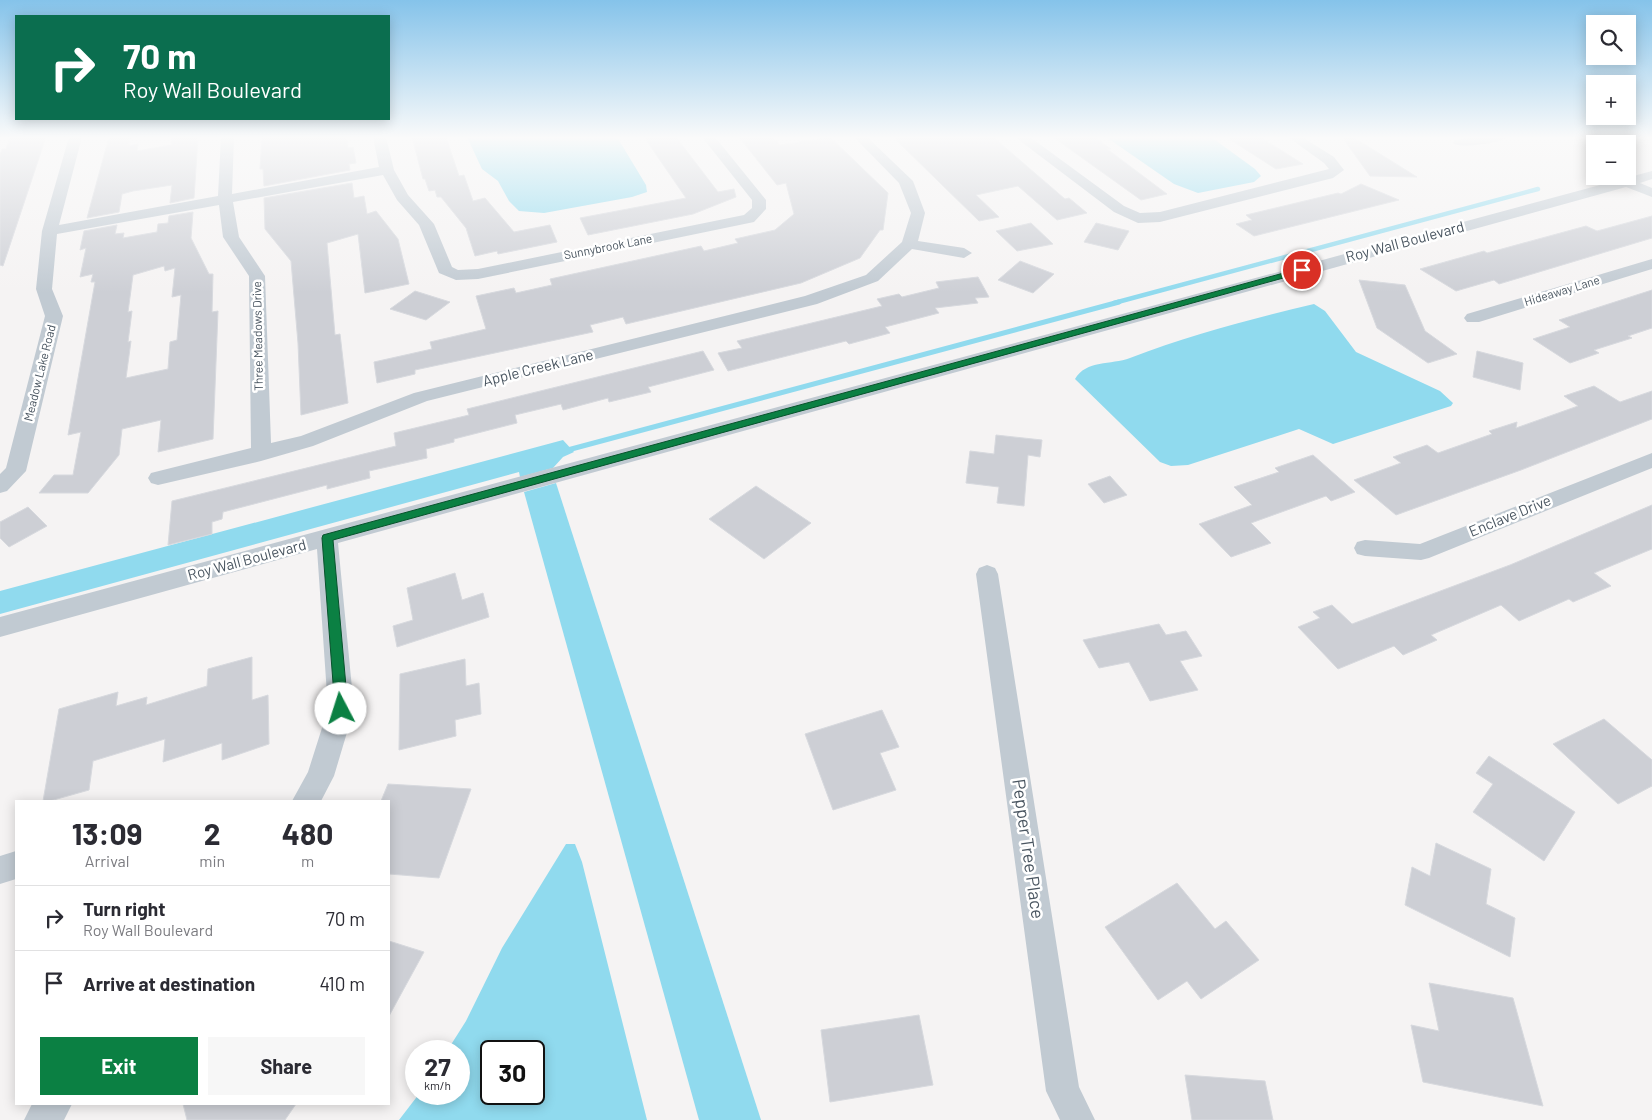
<!DOCTYPE html>
<meta charset="utf-8">
<style>
body{margin:0;font-family:Barlow,sans-serif;background:#f7f7f7;color:#2b2b33;height:100vh;display:flex;flex-direction:column;font-size:19px;white-space:nowrap}
*{box-sizing:border-box;margin:0}
p{font-size:16px;color:#7c7c81}
.icon{flex:none;width:28px;height:28px;fill:none;stroke:currentColor;stroke-width:2;stroke-linecap:round;stroke-linejoin:round}
.map{position:relative;flex:1;overflow:hidden}
.details{position:absolute;left:15px;top:800px;width:375px;height:305px;display:flex;flex-direction:column;background:#fff;border-radius:0px;box-shadow:0 2px 12px #0003}
.details>*{flex:none}
.banner{position:absolute;left:15px;top:15px;width:375px;height:105px;border-radius:0px;box-shadow:0 2px 12px #0003;background:#0b6e4f;color:#fff;overflow:hidden}
.buttons{position:absolute;left:1586px;top:15px;display:grid;gap:10px}
.buttons a{display:grid;place-items:center;width:50px;height:50px;border-radius:0px;background:#fff;box-shadow:0 2px 12px #0003;font-size:25px}
.speed{position:absolute;left:405px;top:1040px;display:flex;gap:10px;font-size:25px;font-weight:700;text-align:center}
.speed>*{display:grid;place-content:center;width:65px;height:65px;border-radius:50%;background:#fff;box-shadow:0 2px 12px #0003;line-height:1}
.speed small{font-size:12px;font-weight:400}
.speed .limit{border:2px solid #111;border-radius:8px;background:#fff;color:#111}
.pin{position:absolute;display:grid;place-items:center;width:42px;height:42px;color:#fff;margin:-21px;border:2px solid #fff;border-radius:50%;box-shadow:0 1px 5px #0007}
.me{position:absolute;width:55px;margin:-28px;rotate:355deg;stroke-linejoin:round;filter:drop-shadow(0 0 4px #0008)}
.turn{display:flex;align-items:center;gap:18px;height:105px;padding:0 25px;font-size:22px}
.turn .icon{width:65px;height:65px;stroke-width:2.5}
.turn b{display:block;font-size:35px;line-height:42px}
.eta{display:flex;justify-content:space-evenly;align-items:center;height:85px;text-align:center}
.eta b{font-size:30px;font-weight:700;line-height:35px}
.action{display:flex;gap:10px;margin-top:auto;padding:10px 25px}
.action a{flex:1;height:58px;border-radius:0px;background:#0b8043;color:#fff;font-size:20px;font-weight:700;line-height:58px;text-align:center}
.action a+a{background:#f7f7f7;color:#2b2b33}
ul{padding:0;list-style:none}
li{display:flex;align-items:center;gap:15px;height:65px;padding:0 25px;border-top:1px solid #e1e1e2}
li div{flex:1}
li b{display:block;font-size:19px}
li em{font-style:normal}
.map>svg:first-child{display:block}
</style>
<div class="map">
<svg width="1652" height="1120" viewBox="0 0 1652 1120">
<rect width="100%" height="100%" fill="#f5f3f3"/>
<g fill="#90daee" fill-rule="evenodd">
<path d="M467,137H617L646,185L647,192L632,197L544,213L519,211L509,201L498,181L482,169Z"/>
<path d="M1106,137H1211L1255,169L1261,176L1254,182L1198,193L1174,184Z"/>
<path d="M1314,304L1325,311L1356,352L1440,391L1453,403L1451,406L1333,444L1299,429L1188,465L1171,466L1160,462L1075,379C1086,360 1111,365 1130,358C1190,335 1251,319 1314,304Z"/>
<path d="M563,440L574,452L563,457L553,468L520,477L519,472L0,614V591Z"/>
<path d="M556,483L761,1120H699L524,492Z"/>
<path d="M566,844H575L582,862L647,1120H399L419,1094H459V1051H447L466,1021L502,948ZM534,1051V1094H491V1051Z"/>
</g>
<g fill="none" stroke-linecap="round" stroke-linejoin="round">
<path stroke="#90daee" stroke-width="4.5" d="M1114,303L1538,189"/>
<path stroke="#90daee" stroke-width="5" d="M564,451L1119,302"/>
</g>
<g fill="#cdcfd5" stroke="#d7d9de" fill-rule="evenodd">
<path d="M10,137H46L3,266L0,265V155L2,149H6Z"/>
<path d="M109,137H130L129,146L138,144L137,151L171,145L172,138L198,137L194,198L170,203L172,185L133,191L122,194L119,212L87,218Z"/>
<path d="M262,137H342V139H347L348,148L353,147L356,163L349,164L350,170L264,186L263,169H260Z"/>
<path d="M412,137H446L459,176L464,175L473,201L485,198L514,232L550,225L557,242L498,254L497,251L475,256L466,228L441,197H437L435,190L429,191L425,179H423Z"/>
<path d="M644,137H676L718,192L734,189L736,197L693,214L588,235L580,218L686,198Z"/>
<path d="M739,137H773L780,145L830,137L888,193L883,230H880L860,258L801,283L626,324L623,317L590,325L593,332L415,370V374L377,383L374,362L432,349L430,342L486,329L476,296L514,288L516,293L552,285L550,279L701,246L704,251L738,243L735,239L775,230L794,214L786,183L777,185Z"/>
<path d="M893,137H993L1065,199L1069,198L1087,213L1057,220L1018,186L976,195L999,217L979,221Z"/>
<path d="M1053,137H1094L1111,149H1107L1167,194L1141,200Z"/>
<path d="M1226,137H1260L1303,164L1276,169Z"/>
<path d="M1342,137H1353L1417,177L1370,176Z"/>
<path d="M352,183L354,198L364,196L367,214L376,211L398,239L409,284L365,293L358,234L327,243L335,335L340,334L348,403L301,415L298,343L291,261L265,229L264,198Z"/>
<path d="M1361,184L1399,200L1254,236L1236,224L1252,220L1246,215L1338,193L1341,194Z"/>
<path d="M193,212L191,238L209,274H213L212,312L218,311L213,439L158,452L161,420L122,429L119,455L88,493H39L54,475H73L81,432L68,435L95,282H91L93,274L80,277L86,248L80,250L84,231L117,225L115,234L124,233L123,238L157,232L158,224L168,223L169,216ZM164,266L165,271L175,268L172,297L181,295L177,340L170,342L168,369L126,378L131,341L128,342L132,311L128,312L133,275Z"/>
<path d="M1652,216V238L1499,284L1494,280L1456,291L1420,269L1484,251L1487,253L1586,226L1597,231Z"/>
<path d="M1031,223L1053,244L1017,251L996,231Z"/>
<path d="M1096,223L1129,231L1118,250L1084,242Z"/>
<path d="M1020,261L1054,274L1033,293L998,280Z"/>
<path d="M978,277L989,297L975,298L978,303L935,308L939,313L885,327L890,333L849,344L846,341L728,371L718,353L742,348L737,341L882,306L877,299L899,294L902,297L939,288L936,282Z"/>
<path d="M1359,280L1405,285L1425,331L1457,354L1428,363L1377,328Z"/>
<path d="M1652,290V328L1628,336L1632,338L1594,350L1599,353L1570,363L1533,339L1570,327L1559,320Z"/>
<path d="M415,291L450,302L426,320L390,309Z"/>
<path d="M703,351L714,370L648,387L651,392L609,402L608,398L563,410L561,404L515,415L517,423L454,439V442L426,449L427,458L369,471L370,478L327,489V485L223,512L222,519L212,522V534L168,545L172,501L396,446L394,433L469,415L467,409Z"/>
<path d="M1477,351L1523,363L1520,390L1473,377Z"/>
<path d="M1594,386L1620,402L1652,391V419L1521,470L1396,515L1354,480L1401,463L1393,457L1427,445L1438,453L1492,434L1489,431L1517,422L1516,428L1578,406L1564,396Z"/>
<path d="M996,435L1042,440L1040,457L1028,455L1024,506L997,503L999,487L966,483L970,451L994,454Z"/>
<path d="M1313,455L1355,492L1331,501L1326,496L1251,523L1271,543L1231,557L1199,524L1252,505L1234,487L1279,472L1275,468Z"/>
<path d="M1110,476L1127,495L1104,503L1088,484Z"/>
<path d="M756,486L811,523L764,559L709,519Z"/>
<path d="M1652,505V549L1594,573L1611,586L1573,602L1569,599L1519,621L1501,605L1431,635L1437,640L1403,655L1394,646L1338,669L1298,627L1320,618L1313,612L1332,605L1352,624L1510,565Z"/>
<path d="M28,507L47,526L9,547L0,538V522Z"/>
<path d="M455,573L462,600L483,593L489,617L397,647L393,626L413,620L407,588Z"/>
<path d="M1159,624L1166,635L1186,631L1202,656L1180,661L1198,690L1150,701L1129,662L1099,668L1083,640Z"/>
<path d="M252,657V700L268,695L269,744L222,760V743L163,762L165,739L93,761L89,790L50,801H43L59,709L118,692L116,706L147,697L146,705L207,686L208,669Z"/>
<path d="M465,659L466,686L479,683L481,714L455,720L456,736L399,750L400,674Z"/>
<path d="M882,710L899,747L880,753L896,790L833,810L805,734Z"/>
<path d="M1604,719L1652,760V786L1618,804L1553,744Z"/>
<path d="M1489,756L1575,812L1544,861L1473,812L1493,784L1476,773Z"/>
<path d="M388,784L471,789L439,878L389,874V801H381Z"/>
<path d="M1436,843L1491,869L1486,904L1515,918L1510,957L1405,905L1412,867L1430,876Z"/>
<path d="M1177,883L1215,929L1226,921L1259,960L1201,999L1187,981L1158,1000L1105,927Z"/>
<path d="M389,941L424,952L389,1016Z"/>
<path d="M1429,983L1513,998L1543,1106L1423,1082L1411,1025L1439,1031Z"/>
<path d="M919,1015L933,1085L830,1102L821,1030Z"/>
<path d="M1185,1075L1265,1081L1273,1120H1192Z"/>
<path d="M183,1104H296L285,1120H187Z"/>
</g>
<g fill="none" stroke-linecap="round" stroke-linejoin="round">
<g fill="#c1cad2" fill-rule="evenodd">
<path d="M69,137H82L59,225L218,196L221,137H234L232,194L379,167L373,137H386L394,170L408,195L434,224L452,267L458,270L478,269L744,215L752,208V200L702,137H715L766,200V209L754,222L478,279L456,280L439,273L419,225L397,200L383,175L233,202L239,237L265,276L271,443L301,436L414,393L805,296L866,275L902,242L911,213L899,183L854,137H867L913,181L925,213L918,241L964,248L972,253L964,258L912,249L878,281L817,304L427,401L313,446L261,461L158,485L151,483L148,478L151,473L251,448L249,276L223,237L219,205L57,234L52,289L63,316L26,471L7,491L0,493V474L6,468L45,316L36,289L42,231Z"/>
<path d="M1015,137H1030L1124,206L1140,213L1160,212L1329,169L1324,163L1288,137H1302L1334,157L1344,170L1333,178L1160,222L1138,223L1114,212Z"/>
<path d="M1476,137H1508C1502,143 1459,149 1453,143L1455,140Z"/>
<path d="M1652,171V179L1640,183L1652,188V197L1626,187L338,543L354,709L334,776L321,801H292L308,772L328,709L317,549L0,637V617Z"/>
<path d="M1652,259V269L1479,322H1467L1464,318L1467,314Z"/>
<path d="M1652,453V468L1429,558L1421,560L1365,556L1357,554L1354,548L1357,542L1365,540L1420,544Z"/>
<path d="M987,565L995,568L998,574L1079,1087L1095,1120H1060L1046,1091L976,574L979,568Z"/>
<path d="M16,851V879L0,884V856Z"/>
<path d="M32,1104H72L64,1120H24Z"/>
</g>
</g>
<linearGradient id="sky" x2="0" y2="1"><stop stop-color="#85c3ea"/><stop offset="0.47" stop-color="#fafafa"/><stop offset="1" stop-color="#fafafa" stop-opacity="0"/></linearGradient>
<rect width="1652" height="293" fill="url(#sky)"/>
<path fill="#0b8043" stroke="#07532c" d="M1302,268L1306,270L1305,272L333,540L348,709L346,713H337L335,709L322,538L323,535Z"/>
<g text-anchor="middle" stroke-width="5" stroke-linejoin="round" paint-order="stroke">
<g font-size="12" fill="#4a5661" stroke="#fff">
<text transform="translate(608 247) rotate(-11)" y="4">Sunnybrook Lane</text>
<text transform="translate(1562 291) rotate(-17)" y="4">Hideaway Lane</text>
<text transform="translate(258 336) rotate(-91)" y="4">Three Meadows Drive</text>
<text transform="translate(40 373) rotate(-76)" y="4">Meadow Lake Road</text>
</g>
<g font-size="15" fill="#4a5661" stroke="#fff">
<text transform="translate(1405 242) rotate(-15)" y="5">Roy Wall Boulevard</text>
<text transform="translate(538 368) rotate(-14)" y="5">Apple Creek Lane</text>
<text transform="translate(1510 516) rotate(-22)" y="5">Enclave Drive</text>
<text transform="translate(247 560) rotate(-15)" y="5">Roy Wall Boulevard</text>
</g>
<g font-size="18" fill="#4a5661" stroke="#fff">
<text transform="translate(1028 849) rotate(82)" y="6">Pepper Tree Place</text>
</g>
</g>
</svg>
<div class="buttons">
<a><svg class="icon" aria-label="search" viewBox="0 0 24 24"><circle cx="10" cy="10" r="6"/><path d="M15 15l6 6"/></svg></a>
<a>+</a>
<a>−</a>
</div>
<div class="speed"><div>27<small>km/h</small></div><div class="limit">30</div></div>
<div class="pin" style="left:1302px;top:270px;background:#d93025"><svg class="icon" aria-label="arrive" viewBox="0 0 24 24"><path d="M6 21V4h12l-3 4 3 4H6"/></svg></div>
<svg class="me" style="left:341px;top:709px" viewBox="-20 -20 40 40"><circle r="19" fill="#fff"/><path d="M0-13L10 11 0 6-10 11z" fill="#0b8043"/></svg>
<div class="banner">
<div class="turn"><svg class="icon" aria-label="right" viewBox="0 0 24 24"><path d="M7 20v-9h11M14 6l5 5-5 5"/></svg><div><b>70 m</b>Roy Wall Boulevard</div></div>
</div>
<section class="details">
<div class="eta">
<div><b>13:09</b><p>Arrival</p></div>
<div><b>2</b><p>min</p></div>
<div><b>480</b><p>m</p></div>
</div>
<ul>
<li><svg class="icon" aria-label="right" viewBox="0 0 24 24"><path d="M7 20v-9h11M14 6l5 5-5 5"/></svg><div><b>Turn right</b><p>Roy Wall Boulevard</p></div><em>70 m</em></li>
<li><svg class="icon" aria-label="arrive" viewBox="0 0 24 24"><path d="M6 21V4h12l-3 4 3 4H6"/></svg><div><b>Arrive at destination</b></div><em>410 m</em></li>
</ul>
<div class="action"><a>Exit</a><a>Share</a></div>
</section>
</div>
